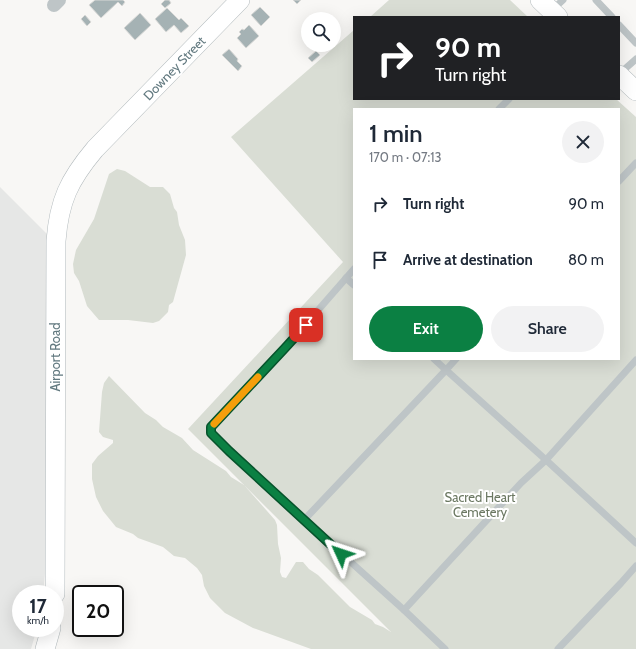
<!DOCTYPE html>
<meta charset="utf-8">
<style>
body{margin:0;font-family:Cabin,sans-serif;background:#f2f2f3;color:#1f2937;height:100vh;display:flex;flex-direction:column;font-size:15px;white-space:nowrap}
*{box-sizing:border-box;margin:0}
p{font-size:13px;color:#747a83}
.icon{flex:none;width:22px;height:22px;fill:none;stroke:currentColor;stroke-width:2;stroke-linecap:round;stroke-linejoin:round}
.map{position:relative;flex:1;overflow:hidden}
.side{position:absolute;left:353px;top:108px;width:267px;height:252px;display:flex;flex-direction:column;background:#fff;border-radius:0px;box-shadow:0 4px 16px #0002}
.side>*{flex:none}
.guide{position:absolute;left:353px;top:16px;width:267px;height:84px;border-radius:0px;box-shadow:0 4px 16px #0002;background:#202124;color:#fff;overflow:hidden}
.tools{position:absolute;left:301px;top:12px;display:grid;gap:8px}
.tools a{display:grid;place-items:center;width:40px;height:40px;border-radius:50%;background:#fff;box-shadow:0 4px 16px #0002;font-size:20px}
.speed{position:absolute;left:12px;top:585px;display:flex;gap:8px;font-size:20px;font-weight:700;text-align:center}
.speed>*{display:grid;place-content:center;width:52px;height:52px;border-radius:50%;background:#fff;box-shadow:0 4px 16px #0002;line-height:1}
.speed small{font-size:10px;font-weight:400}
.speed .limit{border:2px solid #111;border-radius:6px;background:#fff;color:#111}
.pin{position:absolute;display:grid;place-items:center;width:34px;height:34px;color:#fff;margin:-17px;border-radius:8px;box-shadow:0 2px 6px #0006}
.me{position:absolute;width:44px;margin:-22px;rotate:312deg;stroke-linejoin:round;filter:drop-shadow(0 0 3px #0008)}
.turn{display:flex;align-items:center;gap:14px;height:84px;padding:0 16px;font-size:18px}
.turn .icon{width:52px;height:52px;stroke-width:2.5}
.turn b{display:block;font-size:28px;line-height:34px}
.round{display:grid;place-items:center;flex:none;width:42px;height:42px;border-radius:21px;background:#f2f2f3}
.overview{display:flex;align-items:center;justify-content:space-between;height:68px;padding:0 16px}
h1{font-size:24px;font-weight:600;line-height:30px}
.cta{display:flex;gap:8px;margin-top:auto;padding:8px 16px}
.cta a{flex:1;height:46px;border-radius:24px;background:#0b8043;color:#fff;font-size:16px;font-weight:600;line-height:46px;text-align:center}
.cta a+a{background:#f2f2f3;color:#1f2937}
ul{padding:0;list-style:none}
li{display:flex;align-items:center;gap:12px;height:56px;padding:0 16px}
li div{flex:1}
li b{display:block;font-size:15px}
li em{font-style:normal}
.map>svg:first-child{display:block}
</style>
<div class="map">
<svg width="636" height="649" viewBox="0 0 636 649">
<rect width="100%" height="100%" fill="#f8f7f5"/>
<path fill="#e6e7e6" d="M0,187L48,235L45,574L43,594H21V628H37L31,649H0Z"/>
<g fill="#d9ddd4" fill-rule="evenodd">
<path d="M389,0H510L528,17H370Z"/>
<path d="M354,30V99H616L636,117V649H311L253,628L225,613L210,598L204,586L202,575L197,568L185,558L174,556L163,547L138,538L133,534L116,527L103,511L96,497L92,479V464L98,456L113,443V440L103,437L99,432L102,392L104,383L109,376L145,413L156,420L163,427L182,438L193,450L226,471L231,477L244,485L275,520L277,525L278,544L281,558L280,572L282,577L286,578L296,562H303L309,569L318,575L350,607L372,620L375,624L383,627L391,632L188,429L343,262L231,137ZM354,109H619V359H354Z"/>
<path d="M117,169L125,171L150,187H163L170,194L174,208L177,212L179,225L185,240L186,255L173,302L169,305L168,312L159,321L153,323L128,320H99L87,306L79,281L74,273L73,264L76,250L94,219L109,174Z"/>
</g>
<g fill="#a5b2b4" stroke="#d9d9d7">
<path d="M95,0H123L125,2L122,6L118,2L101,18L89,5Z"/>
<path d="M165,0H169L171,3L165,8L161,4Z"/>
<path d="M293,0H301L297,4Z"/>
<path d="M260,7L270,17L261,26L251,15Z"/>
<path d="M167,8L179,20L181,18L189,26L181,33L174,25L166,32L155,19Z"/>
<path d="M140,13L151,25L135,40L124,28Z"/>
<path d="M85,15L91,22L87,26L81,19Z"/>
<path d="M249,25L259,36L246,48L237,38L241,34L239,32L242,29L244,30Z"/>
<path d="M229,49L238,59L237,61L242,66L238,71L222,55Z"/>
<path d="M316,51L320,55L312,62L308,58Z"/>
</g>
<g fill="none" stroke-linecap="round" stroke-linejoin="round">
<defs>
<g id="secondary">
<path d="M540,0L558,17"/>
<path d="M619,75L636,91"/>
<path d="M55,594L56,241C59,201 69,180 95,149L240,0"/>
<path d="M45,649L51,628"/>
</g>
</defs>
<use href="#secondary" stroke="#b1b9bc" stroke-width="20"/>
<g stroke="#bec5c7" stroke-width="7">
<path d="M596,0L612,17"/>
<path d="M551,11L563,0"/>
<path d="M619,25L636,43"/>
<path d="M619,74L636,59"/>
<path d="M499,109L509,99"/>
<path d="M619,181L636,163"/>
<path d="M354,269L285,348L211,427V433L218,441L304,520L446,370L434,359"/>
<path d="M346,278L354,285"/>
<path d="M456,359L446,370L546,460L636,543"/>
<path d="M304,520L404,610"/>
<path d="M445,649L404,610L521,483L546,460L636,360"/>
<path d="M558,649L621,583L636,566"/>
</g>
<path stroke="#bec5c7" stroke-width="14" d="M54,5L59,0"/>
<use href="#secondary" stroke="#fff" stroke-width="19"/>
</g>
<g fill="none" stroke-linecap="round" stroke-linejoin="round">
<defs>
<path id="route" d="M306,325L285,348L211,427V433L229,451L341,554"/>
</defs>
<use href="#route" stroke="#07532c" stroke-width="10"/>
<use href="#route" stroke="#0b8043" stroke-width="7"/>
<path stroke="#f59e0b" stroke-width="7" d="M214,424L258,377"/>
</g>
<g text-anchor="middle" stroke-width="4" stroke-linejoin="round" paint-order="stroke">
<g font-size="13" fill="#637a80" stroke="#fff">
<text transform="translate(174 68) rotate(-46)" y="5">Downey Street</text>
<text transform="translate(55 357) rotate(-90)" y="5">Airport Road</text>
</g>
<g font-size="13" fill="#6b7862" stroke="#fff">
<text x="480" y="502">Sacred Heart<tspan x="480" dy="15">Cemetery</tspan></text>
</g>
</g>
</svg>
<div class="tools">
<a><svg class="icon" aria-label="search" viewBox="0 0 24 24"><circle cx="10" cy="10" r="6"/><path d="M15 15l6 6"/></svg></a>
</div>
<div class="speed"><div>17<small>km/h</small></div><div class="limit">20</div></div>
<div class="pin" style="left:306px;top:325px;background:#d93025"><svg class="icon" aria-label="arrive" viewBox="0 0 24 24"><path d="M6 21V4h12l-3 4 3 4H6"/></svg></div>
<svg class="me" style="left:341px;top:554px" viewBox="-20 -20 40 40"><path d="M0-17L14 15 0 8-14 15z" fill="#0b8043" stroke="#fff" stroke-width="4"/></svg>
<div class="guide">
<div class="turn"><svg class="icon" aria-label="right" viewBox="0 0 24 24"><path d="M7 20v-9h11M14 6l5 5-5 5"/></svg><div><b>90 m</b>Turn right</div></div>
</div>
<section class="side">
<div class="overview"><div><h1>1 min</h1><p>170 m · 07:13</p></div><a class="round"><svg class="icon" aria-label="close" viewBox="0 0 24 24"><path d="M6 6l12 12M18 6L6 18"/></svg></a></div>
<ul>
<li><svg class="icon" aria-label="right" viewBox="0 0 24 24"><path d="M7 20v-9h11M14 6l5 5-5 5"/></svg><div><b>Turn right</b></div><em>90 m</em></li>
<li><svg class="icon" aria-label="arrive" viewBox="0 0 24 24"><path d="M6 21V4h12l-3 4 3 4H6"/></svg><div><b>Arrive at destination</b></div><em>80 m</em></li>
</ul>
<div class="cta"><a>Exit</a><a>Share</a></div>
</section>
</div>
